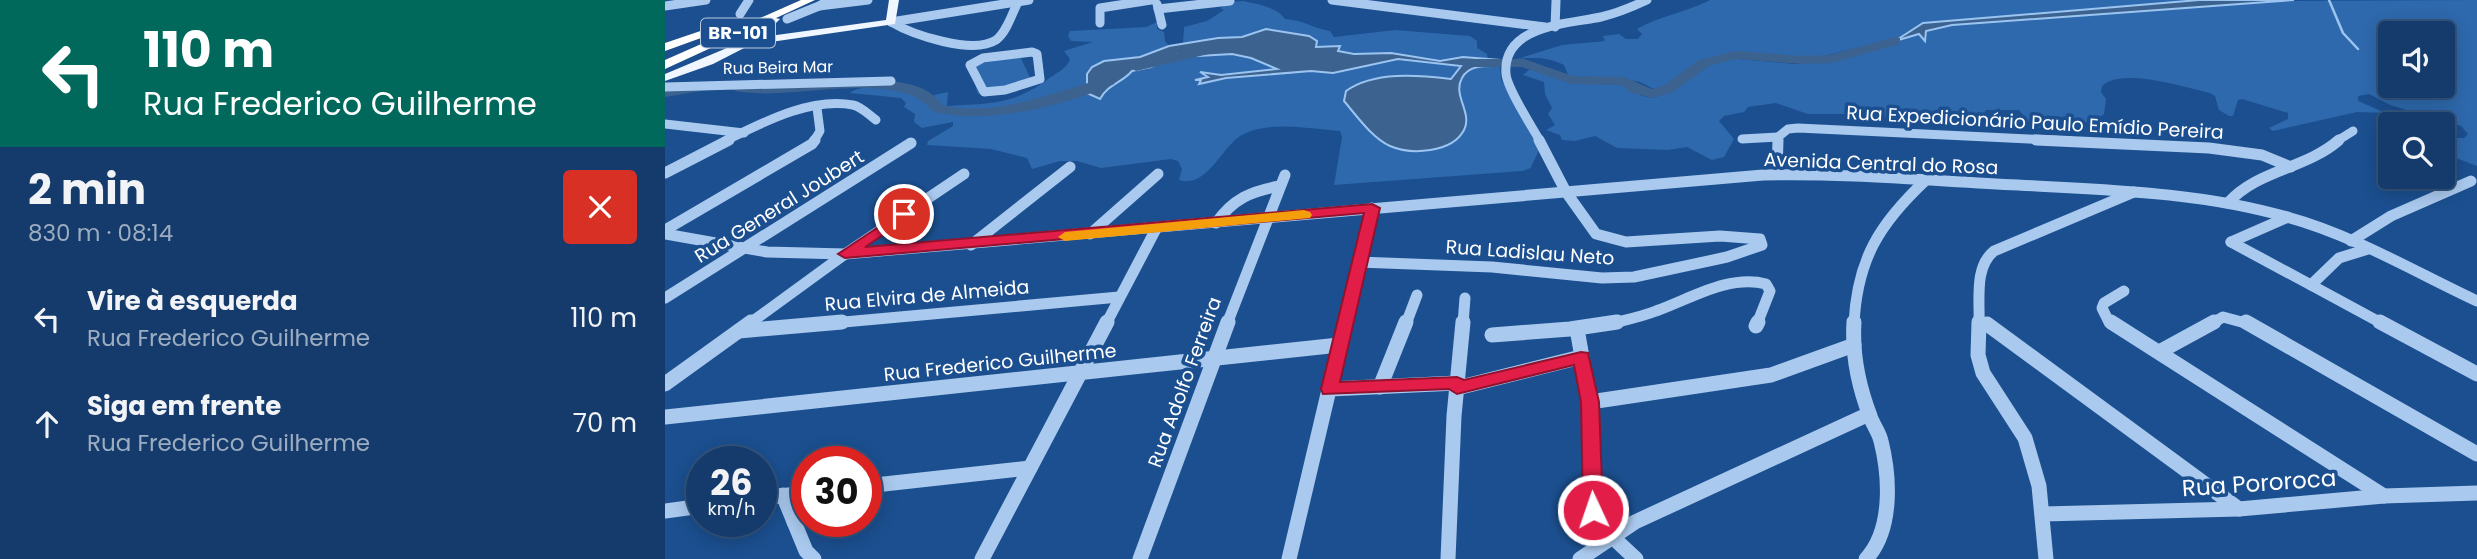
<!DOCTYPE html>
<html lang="pt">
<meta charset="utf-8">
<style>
body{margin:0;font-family:Poppins,sans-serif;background:#1d4271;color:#f1f3f6;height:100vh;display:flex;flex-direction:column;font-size:26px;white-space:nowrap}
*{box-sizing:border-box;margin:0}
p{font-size:23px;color:#9dadc1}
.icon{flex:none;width:38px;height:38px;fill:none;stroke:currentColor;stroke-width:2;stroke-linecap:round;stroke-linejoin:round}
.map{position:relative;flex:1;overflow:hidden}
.sheet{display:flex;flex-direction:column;background:#143b6b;width:665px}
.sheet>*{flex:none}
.banner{background:#00695c;color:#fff;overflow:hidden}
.buttons{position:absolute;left:1713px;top:21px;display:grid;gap:14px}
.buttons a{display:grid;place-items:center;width:77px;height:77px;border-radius:7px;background:#143b6b;box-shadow:0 4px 18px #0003,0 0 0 2px #33557e;font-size:35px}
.speed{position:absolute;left:21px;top:446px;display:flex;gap:14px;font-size:35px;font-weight:700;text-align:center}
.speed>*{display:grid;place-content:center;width:91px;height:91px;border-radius:50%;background:#143b6b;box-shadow:0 4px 18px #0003,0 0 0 2px #33557e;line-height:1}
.speed small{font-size:18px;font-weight:400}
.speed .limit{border:10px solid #d22;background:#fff;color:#111}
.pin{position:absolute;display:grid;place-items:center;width:60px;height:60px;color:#fff;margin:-30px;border:4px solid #fff;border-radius:50%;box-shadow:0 2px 7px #0007}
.me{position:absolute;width:77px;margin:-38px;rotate:357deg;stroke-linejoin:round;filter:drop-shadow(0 0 5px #0008)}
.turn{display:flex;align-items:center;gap:24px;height:147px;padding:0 28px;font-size:32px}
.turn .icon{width:91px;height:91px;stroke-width:2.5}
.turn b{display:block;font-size:49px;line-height:60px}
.round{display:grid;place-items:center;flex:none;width:74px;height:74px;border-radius:7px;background:#1d4271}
.summary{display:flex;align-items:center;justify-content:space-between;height:119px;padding:0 28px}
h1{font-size:42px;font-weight:700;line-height:52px}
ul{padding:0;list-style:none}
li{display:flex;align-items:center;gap:21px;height:105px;padding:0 28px}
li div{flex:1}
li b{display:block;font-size:26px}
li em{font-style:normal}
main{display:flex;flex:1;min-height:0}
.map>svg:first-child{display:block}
</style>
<main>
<section class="sheet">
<div class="banner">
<div class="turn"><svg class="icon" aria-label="left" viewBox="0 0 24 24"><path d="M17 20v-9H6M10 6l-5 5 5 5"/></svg><div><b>110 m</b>Rua Frederico Guilherme</div></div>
</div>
<div class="summary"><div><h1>2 min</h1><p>830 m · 08:14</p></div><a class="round" style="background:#d93025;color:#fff"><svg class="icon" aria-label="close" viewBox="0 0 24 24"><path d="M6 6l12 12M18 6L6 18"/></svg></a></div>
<ul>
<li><svg class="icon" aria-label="left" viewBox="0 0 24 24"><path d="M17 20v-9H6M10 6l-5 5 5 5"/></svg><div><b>Vire à esquerda</b><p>Rua Frederico Guilherme</p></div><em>110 m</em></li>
<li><svg class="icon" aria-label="ahead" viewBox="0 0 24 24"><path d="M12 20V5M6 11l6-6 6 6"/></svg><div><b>Siga em frente</b><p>Rua Frederico Guilherme</p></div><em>70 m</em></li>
</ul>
</section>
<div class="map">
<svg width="1812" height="559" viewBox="0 0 1812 559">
<rect width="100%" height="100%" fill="#1b4f8f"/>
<g fill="#2e69ad" fill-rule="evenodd">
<path d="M1045,0H1534L1259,23L1232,40L1254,34L1260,40V31L1287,25L1605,1L1812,0V166L1778,153V138H1799L1803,134L1796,126L1725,105L1704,94L1693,96V101L1721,113L1692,112L1608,131L1604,128L1623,119V113L1577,99L1573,100L1568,116H1564L1554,110L1550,96L1545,93C1519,87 1457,67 1437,86L1436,92L1441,99L1439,114C1424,126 1415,122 1398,119L1386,129L1368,127L1354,110H1321L1317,116L1310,120L1281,123L1265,112L1255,111L1236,118L1184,114H1143L1111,103L1083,107L1079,112L1059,116L1054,121L1069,139L1059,157L1047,160L1022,147L1003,150L952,148L930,136L910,141L897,140L895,135L881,130L890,125L883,114L887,108L880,94L879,82L858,75L865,69L906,83L957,85L977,96L988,98L1006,91L1048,63L1062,58L1130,64L1163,61L1228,41H1220L1155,57L1127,58L1071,52L1048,57L1034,61L1004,86L991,90L975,82L954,78L904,77L899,65C883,57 869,57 852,59L897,45L940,41L938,36L954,34L961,39H973L977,34L972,29C994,16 1022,12 1045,0ZM1726,33H1778V86H1726Z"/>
<path d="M578,1C592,4 612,7 620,19C639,20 647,28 665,31L669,37L730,30L805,36L812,41V48L822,54L823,59L798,57L775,61L726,53L689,54L672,51L674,46L651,47L644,36L601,29L577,37L553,38L518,44L519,27L542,21L559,10L555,8L567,2Z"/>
<path d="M492,22V29L499,32L500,41L504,46L475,57L439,61L422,75L423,86L440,90C450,82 459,80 467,71L486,67L513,54L533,56L567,54L586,58L613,69L556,75L538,73L543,77L536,83L561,78L646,71L668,73L733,59L797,66L786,79L762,76L679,101C710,140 717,148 768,150L797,77L805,68L835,66L836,79L874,148C873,156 868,160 866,168L857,171L669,185L677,137L675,131C646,129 603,120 577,135C556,147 542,189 514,180L517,169L513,161L506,159L436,168L412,161H395L367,169L362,158L326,149L262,145L263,141L288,126V122L257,128L249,122L250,114L239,107L241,103L236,98L185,93C200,80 256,90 268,107L271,102L269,95L283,92L282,106C327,103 347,106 386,77C393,72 402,68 405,59L399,51L428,42L406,41L403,36L405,31L481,27Z"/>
<path d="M355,56L367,82L313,94L304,66Z"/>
</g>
<g fill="#3c6290" stroke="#9cc4f0" stroke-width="2">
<path d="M1534,0H1629L1287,25L1261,31L1260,41L1254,34L1230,41L1258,23Z"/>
<path d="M601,29L644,36L652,41L651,47L675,46L673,51L689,54L726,53L775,61L798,57L835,60V66C822,66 804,64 797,78C787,95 808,113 799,130C787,153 746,155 725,146C707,138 691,115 679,101L681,91C709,71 753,75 786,79L796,66L733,59L668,73L646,71L561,78L534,84L536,80H530L543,77L535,72L556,75L612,69L586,58L567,54L533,56L513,54L486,67L467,71C457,83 443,84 435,99L422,93V74L427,67L439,61L475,57L504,46L553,38L577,37Z"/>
</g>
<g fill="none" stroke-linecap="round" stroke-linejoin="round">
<path stroke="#9cc4f0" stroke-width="2.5" d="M1664,0L1678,33L1693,49"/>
<g fill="#3c6290" fill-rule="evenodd">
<path d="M1230,37L1235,38V44L1166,63L1138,64L1070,59L1044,66L1008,92L987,98L967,93L956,85L906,84L857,67H810L803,63L810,59H859L908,76L959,77L987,89L998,86L1034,60L1070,51L1138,56L1165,55Z"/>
<path d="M543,46L550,50L548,53L471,71L464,67L466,64Z"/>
<path d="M444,77L451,81L449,84C400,106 319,126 267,111C239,70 135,97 89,93C80,92 70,93 64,87C74,77 102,86 116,86C157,85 252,65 277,105C330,119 394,90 444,77Z"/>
<path d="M37,83L42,84V90L0,97V89Z"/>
</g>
<g stroke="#a9c9ee" stroke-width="9">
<path d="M164,0L154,6L203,0"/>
<path d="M667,0L880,27"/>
<path d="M492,4L497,25"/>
<path d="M0,6L41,0"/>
<path d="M493,9L565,1"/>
<path d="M75,14L84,0"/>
<path d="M122,19L154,6"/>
<path d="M226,22C248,35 308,55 331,40C342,32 347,13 353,2"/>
<path d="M226,22L364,0"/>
<path d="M435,23V8L486,0"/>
<path d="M890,27L891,1"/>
<path d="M367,52L372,54L375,79L340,90L319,92L305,65L318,58Z"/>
<path d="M0,87L226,81"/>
<path d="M0,124L79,133"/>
<path d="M1077,139L1113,137"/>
<path d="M60,141C97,123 145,97 188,105C197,107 204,115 211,120"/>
<path d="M149,141L155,131L152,108"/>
<path d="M875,141C867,127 842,88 841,74C837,25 903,24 936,17C953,13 967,7 982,0"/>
<path d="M1113,141V137L1123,129L1133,128L1407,141"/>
<path d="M1672,141L1688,131"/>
</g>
<g stroke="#a9c9ee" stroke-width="11">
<path d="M1371,140L1544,148L1597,155L1626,167"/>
<path d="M0,173L64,140"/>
<path d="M1112,174L1113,140"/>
<path d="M1563,203C1592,170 1641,169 1674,140"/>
<path d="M551,223C568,199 586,191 615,186"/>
<path d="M0,230L147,144L150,140"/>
<path d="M0,234L102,252L180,254L1098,175C1183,173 1268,181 1353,185C1443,190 1535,192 1622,217C1688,235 1750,272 1812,301"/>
<path d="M425,234L493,174"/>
<path d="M1686,241L1726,216L1806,181"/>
<path d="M1566,242L1646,285"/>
<path d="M1566,242L1623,217"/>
<path d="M306,245L405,167"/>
<path d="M1703,249L1674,258L1646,285L1718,324"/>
<path d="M693,262L827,267L937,278L969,277L1062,257L1097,245L1095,239L1055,236L961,242L931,234L901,192L874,140"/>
<path d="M0,298L246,143"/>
<path d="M84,324L180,254L299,174"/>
<path d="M157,324L454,297"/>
<path d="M441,324L491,229"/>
<path d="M562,324L620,175"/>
<path d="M680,324L707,208"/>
<path d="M741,324L752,295"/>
<path d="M798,324L800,298"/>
<path d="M944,324C960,320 976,317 991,311C1025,299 1064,274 1101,284L1105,291L1092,324"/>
<path d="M1189,324C1192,259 1215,223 1261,180"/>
<path d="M1314,324C1315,300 1309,267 1329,251L1469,192"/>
<path d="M1449,324L1443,320L1437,308L1439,303L1459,291"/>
<path d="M1546,324L1558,317L1584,324"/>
</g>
<g stroke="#a9c9ee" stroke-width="15">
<path d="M1189,322C1187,353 1194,387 1205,416C1208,425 1214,432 1216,441C1225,477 1228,530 1201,559"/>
<path d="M1314,322L1313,355L1318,373L1360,438L1374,486L1381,559"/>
<path d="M1446,322L1719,496"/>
<path d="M1581,322L1812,454"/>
<path d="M1715,322L1812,374"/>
<path d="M1322,324L1574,509"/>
<path d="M1091,326L1093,322"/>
<path d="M912,329L925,402L928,510L941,531L971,559"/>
<path d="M74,331L177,322"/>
<path d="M827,335L905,329L952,322"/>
<path d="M1494,352L1549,322"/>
<path d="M0,384L86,322"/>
<path d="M715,387L741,322"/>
<path d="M792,388L916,357"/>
<path d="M665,389L792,383"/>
<path d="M925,402L1106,375L1189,345"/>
<path d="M0,417L674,345"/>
<path d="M201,486L365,468"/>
<path d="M118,495L141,551L149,559"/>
<path d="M96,498L142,493"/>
<path d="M0,511L37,506"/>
<path d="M1378,514L1574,509L1719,496L1812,493"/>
<path d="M129,522L142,509"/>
<path d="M317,559L442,322"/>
<path d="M475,559L563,322"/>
<path d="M624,559L680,322"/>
<path d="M783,559L789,416L798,322"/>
<path d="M915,559L970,522L1204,414"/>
</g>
<path fill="#f0f6ff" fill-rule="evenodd" d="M224,0H234L230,24L85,45L48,64L0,81V74L69,45L106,17L115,19L97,37L221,20Z"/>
<g fill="#fff" fill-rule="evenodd">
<path d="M136,0H150L0,69V60Z"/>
<path d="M68,20L74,23L72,25L0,51V43Z"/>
</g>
</g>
<path fill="#e11d48" stroke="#92132f" stroke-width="2" d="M707,204L715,208L675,382L792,377L799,380L916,352L923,353L934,402L938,510L935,516L928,518L921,516L918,510L916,402L909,365L792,394L784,389L658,394L656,389L699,213L180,258L173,254L239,210L245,211L247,214L245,217L200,247Z"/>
<path fill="#f59e0b" d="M639,210L645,212L647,215L645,218L400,241L393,237L400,232Z"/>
<g text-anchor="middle" stroke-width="7" stroke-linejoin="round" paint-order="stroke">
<g font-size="16" fill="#fff" stroke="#1b4f8f">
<text transform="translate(113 67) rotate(-1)" y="6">Rua Beira Mar</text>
</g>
<rect fill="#1b4f8f" stroke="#bbcadd" stroke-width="2" x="36" y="18.5" width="74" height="29" rx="5"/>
<g font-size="18" font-weight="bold" fill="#fff">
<text x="73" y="39">BR-101</text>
</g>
<g font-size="19" fill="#fff" stroke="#1b4f8f">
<text transform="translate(1370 122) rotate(3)" y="7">Rua Expedicionário Paulo Emídio Pereira</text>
<text transform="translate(1216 163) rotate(2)" y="7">Avenida Central do Rosa</text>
<text transform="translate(114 206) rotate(-32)" y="7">Rua General Joubert</text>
<text transform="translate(865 252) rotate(4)" y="7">Rua Ladislau Neto</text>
<text transform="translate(262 295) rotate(-5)" y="7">Rua Elvira de Almeida</text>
<text transform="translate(335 362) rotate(-6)" y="7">Rua Frederico Guilherme</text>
<text transform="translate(519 382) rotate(-70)" y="7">Rua Adolfo Ferreira</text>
</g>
<g font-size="23" fill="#fff" stroke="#1b4f8f">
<text transform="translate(1594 483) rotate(-4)" y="8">Rua Pororoca</text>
</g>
</g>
</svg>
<div class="buttons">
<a><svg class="icon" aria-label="sound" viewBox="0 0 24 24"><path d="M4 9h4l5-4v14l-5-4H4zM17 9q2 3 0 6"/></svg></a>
<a><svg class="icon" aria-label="search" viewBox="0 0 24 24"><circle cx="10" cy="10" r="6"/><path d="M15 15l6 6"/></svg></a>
</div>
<div class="speed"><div>26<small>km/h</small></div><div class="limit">30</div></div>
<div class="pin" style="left:239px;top:214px;background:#d93025"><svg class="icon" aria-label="arrive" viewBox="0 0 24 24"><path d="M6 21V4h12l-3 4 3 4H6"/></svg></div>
<svg class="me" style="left:928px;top:510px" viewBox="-20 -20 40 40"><circle r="17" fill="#e11d48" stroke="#fff" stroke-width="3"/><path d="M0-11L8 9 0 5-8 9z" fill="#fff"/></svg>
</div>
</main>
